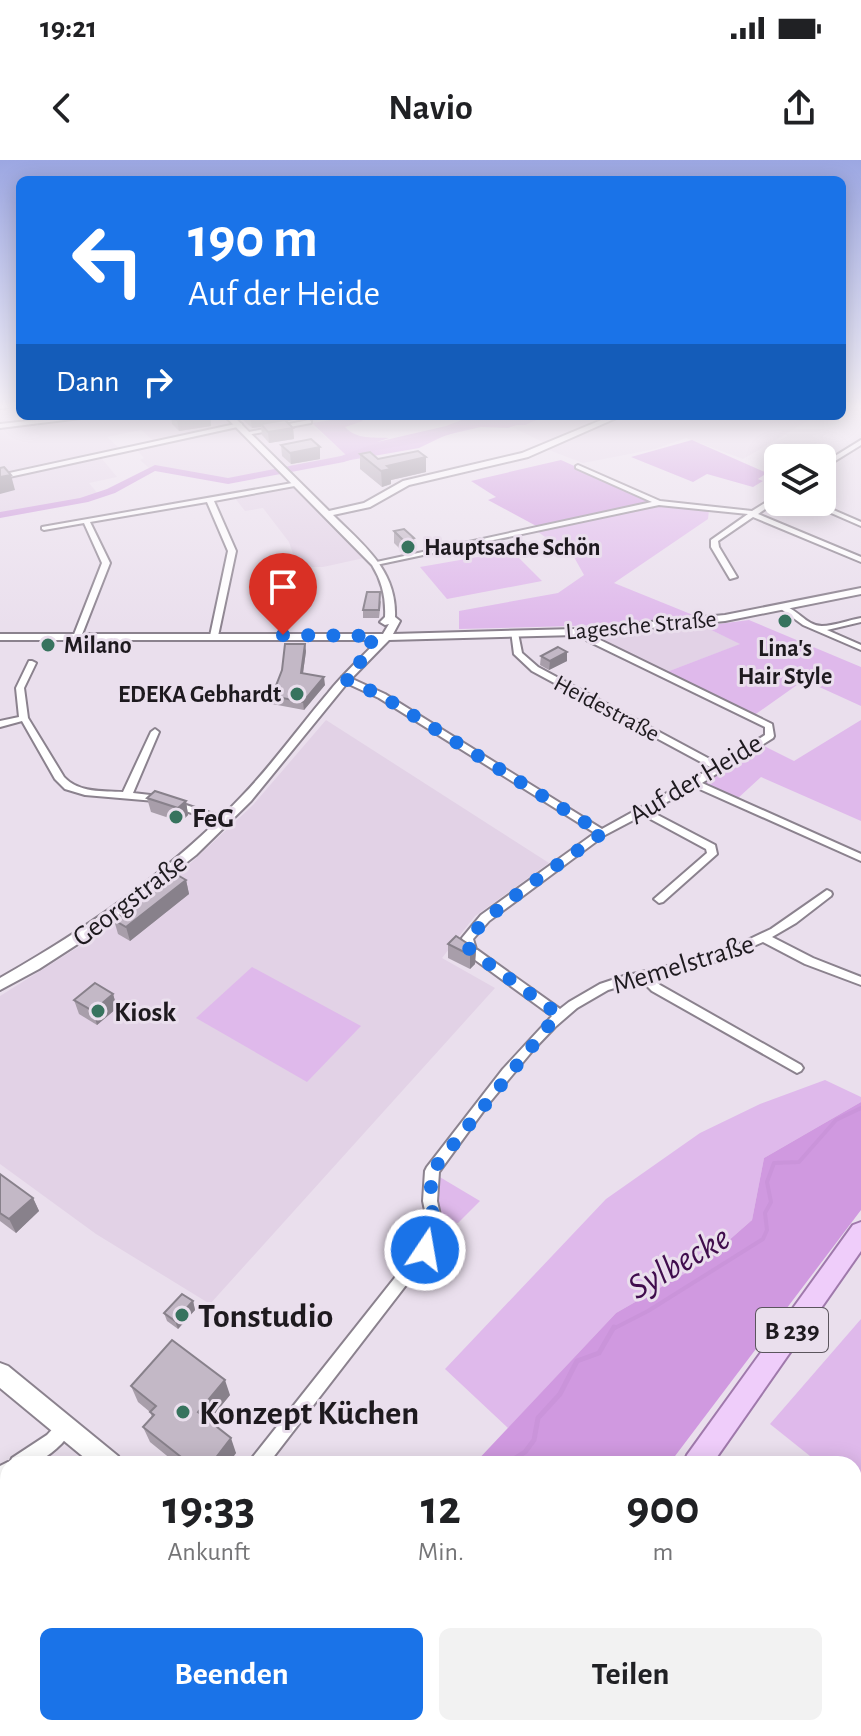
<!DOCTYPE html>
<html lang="de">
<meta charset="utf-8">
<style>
body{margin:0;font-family:"Alegreya Sans",sans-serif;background:#f2f2f2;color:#202124;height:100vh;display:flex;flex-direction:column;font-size:30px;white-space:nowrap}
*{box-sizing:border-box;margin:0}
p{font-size:26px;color:#757577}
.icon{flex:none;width:44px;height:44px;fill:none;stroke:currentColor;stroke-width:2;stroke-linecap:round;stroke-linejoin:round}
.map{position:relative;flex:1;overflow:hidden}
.drawer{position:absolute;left:0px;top:1296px;width:862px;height:280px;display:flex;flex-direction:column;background:#fff;border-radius:24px 24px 0 0;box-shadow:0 4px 20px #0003}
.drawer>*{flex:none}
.guide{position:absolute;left:16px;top:16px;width:830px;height:244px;border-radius:12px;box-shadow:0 4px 20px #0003;background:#1a73e8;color:#fff;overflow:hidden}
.controls{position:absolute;left:764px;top:284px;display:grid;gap:16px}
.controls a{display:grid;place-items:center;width:72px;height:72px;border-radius:12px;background:#fff;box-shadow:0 4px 20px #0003;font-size:40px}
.pin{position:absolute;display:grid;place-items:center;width:68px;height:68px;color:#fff;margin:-82px -34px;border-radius:50% 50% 50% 0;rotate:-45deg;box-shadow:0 0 8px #0007}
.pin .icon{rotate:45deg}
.me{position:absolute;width:88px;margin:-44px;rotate:12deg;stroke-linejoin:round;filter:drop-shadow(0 0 6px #0008)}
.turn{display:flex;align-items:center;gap:28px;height:168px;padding:0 40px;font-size:36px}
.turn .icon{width:104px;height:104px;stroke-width:2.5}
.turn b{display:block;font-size:56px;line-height:68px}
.then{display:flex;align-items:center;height:76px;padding:0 40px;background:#0003;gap:16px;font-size:30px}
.eta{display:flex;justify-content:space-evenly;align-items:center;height:136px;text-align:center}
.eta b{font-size:48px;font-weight:700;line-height:56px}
.button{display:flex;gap:16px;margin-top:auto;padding:16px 40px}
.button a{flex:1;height:92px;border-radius:12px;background:#1a73e8;color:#fff;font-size:32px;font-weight:700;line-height:92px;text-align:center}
.button a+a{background:#f2f2f2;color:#202124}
.status{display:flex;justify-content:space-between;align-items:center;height:56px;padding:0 40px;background:#fff;direction:ltr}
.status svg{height:22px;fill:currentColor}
header{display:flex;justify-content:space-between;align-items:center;height:104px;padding:0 40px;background:#fff;font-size:36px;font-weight:700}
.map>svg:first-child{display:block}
</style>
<div class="status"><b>19:21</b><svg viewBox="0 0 49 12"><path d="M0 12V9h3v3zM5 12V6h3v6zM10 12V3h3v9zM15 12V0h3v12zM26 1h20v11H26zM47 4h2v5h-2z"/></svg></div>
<header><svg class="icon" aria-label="back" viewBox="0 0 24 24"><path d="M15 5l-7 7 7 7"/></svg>Navio<svg class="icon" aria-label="share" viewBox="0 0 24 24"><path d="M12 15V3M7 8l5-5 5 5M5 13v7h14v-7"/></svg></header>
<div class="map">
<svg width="861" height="1576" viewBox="0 0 861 1576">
<rect width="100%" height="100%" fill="#eadfed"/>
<g fill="#e2d2e6">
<path d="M32,256H338L308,262L348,296L225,319L158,306L149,308L140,300L144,298L137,290L158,285L141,270L107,277L120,289L98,294L117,317L89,323L98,334L22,353L0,354V267L36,262Z"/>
<path d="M548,256H816L743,299L686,278L655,289L583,303L549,290L553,287L512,267Z"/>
<path d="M290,327L294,328L364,398L323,407H292L293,394L289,382L263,348L245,351L234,337Z"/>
<path d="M703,466L741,484L664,513L589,476Z"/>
<path d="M326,560L549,703L475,756L442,798L495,828L210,1144L96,1074L0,1004V836L107,769L179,714L253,645Z"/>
</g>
<g fill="#dfb9eb">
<path d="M663,345L709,350L708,359L614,423L698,457L609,465L459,469V451L558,433L584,415L574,397L538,372Z"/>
<path d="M512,391L542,421L447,439L420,407Z"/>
<path d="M749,460L861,507V546L804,520L753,556L664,513L740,484L703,466Z"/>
<path d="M861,560V661L761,617L737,639L702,622L762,585L794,601Z"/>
<path d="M252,807L361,866L307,922L196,858Z"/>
<path d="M825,920L861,937V942L764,998L752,1060L703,1103L616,1153L508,1268L445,1209L606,1039L700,973L760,944Z"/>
<path d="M438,1016L480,1041L458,1063L442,1060L436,1049Z"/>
<path d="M861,1159V1337L854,1332V1304H820L770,1264Z"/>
<path d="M115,1568H200L207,1576H115Z"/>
<path d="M638,1568H748L740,1576H645Z"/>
</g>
<g fill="#d099e0">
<path d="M357,256L363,261L345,267C357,280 373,277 389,278L377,282L446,266L472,256H543L508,268L481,267L446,275L419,288L294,310L290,306L347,296L312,263Z"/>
<path d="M692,280L767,313L758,319L763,321L753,327L707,314L693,322L631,297Z"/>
<path d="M561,300L652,341V343L540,368L488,340L496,337L471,321Z"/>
<path d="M861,942V1050L669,1304H474L616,1153L703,1103L752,1060L764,998Z"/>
<path d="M22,1568H114L117,1572L114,1576H33Z"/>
<path d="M200,1568H333L337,1573L335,1576H207Z"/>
</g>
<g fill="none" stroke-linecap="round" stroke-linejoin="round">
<path stroke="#ca94da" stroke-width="4" d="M613,1169L648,1151L763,1079L767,1070L765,1053L771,1042L767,1022L774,1003L799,1002L836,960L861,948"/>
<path stroke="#ca94da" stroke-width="5" d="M506,1304L525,1292L534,1280L538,1258L560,1234L577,1201L599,1193L614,1167"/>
<path fill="#ca94da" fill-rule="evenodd" d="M532,256H546L525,265L475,266L429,281L376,290L344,302L228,324L155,311L115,333L88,342L0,358V352L80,338L107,329L155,305L228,318L341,296L371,285L427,275L474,260L524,259Z"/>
<defs>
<g id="minor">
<path d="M309,260L311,261V263L247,275L244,273Z"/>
<path d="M240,263L242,264V266L0,319V315Z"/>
<path d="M861,280V285L822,309V304Z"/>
<path d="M578,305L660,341L752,351L778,335V340L758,354L861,397V402L753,357L718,381L719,387L737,417L730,419L711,387V380L748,354L659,345L376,405L372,403L652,342L576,308V306Z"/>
<path d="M298,322L301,324L300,325L214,341L236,391L218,476L214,478L210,476L228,391L207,342L90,362L110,403L81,477L74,479L73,477L102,403L84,363L44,370L42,369V367Z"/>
<path d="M806,342H815L861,362V366Z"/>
<path d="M781,445C796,447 806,466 822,466C834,466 849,460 861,458V462L827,470L861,485V490L803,465L781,449Z"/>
<path d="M580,470H586L594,477L772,564L774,576L773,578L702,623L861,694V701L695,627L650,651L715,685L717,694L663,742L659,743L654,739L707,693L706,689L643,655L605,675L489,761L473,779L476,789L560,849L569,842L600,824L624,816L695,800L733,787L771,769L827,730L831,732L832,734L831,736L796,763L772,777L813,798L861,817V825L805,804L763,782L721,800L652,818L660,825L801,905L803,908L801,911L797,913L652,831L641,820L608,830L577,848L555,867L533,890L490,942L439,1012L437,1041L442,1065L430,1094L268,1304H250L252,1298L420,1086L428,1065L423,1041L425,1011L427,1007L503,909L552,856L467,794L462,778L481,755L595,673L379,538L342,521V517H348L385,534L602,669L712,608L532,511L514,494L511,471L518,473L522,493L538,507L719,604L765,575V567L588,481L580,474Z"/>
<path d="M29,501H32L36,503L24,528L28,558L64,617C79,633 103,631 123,632L151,572L155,569L159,572L133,633L159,636L228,659L230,661L228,663H222L155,641L85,635L65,629L55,619L22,561L0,567V561L19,557L16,528Z"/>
<path d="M65,1260L71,1262L73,1268C66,1282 49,1297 34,1303C27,1306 16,1304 8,1304V1319L0,1323V1306L8,1302L10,1303L12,1298L47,1275L59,1262Z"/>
</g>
<g id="tertiary">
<path d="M73,256H97L0,268V264Z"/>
<path d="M225,256H233L329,351L364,343L403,321L522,293L611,256H621L528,297L409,325L370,347L333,355C363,385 397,410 395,457L400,461L393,474L576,469L725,455L861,428V434L725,461L576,475L389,480L348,522L251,641L196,695L104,767L39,809L0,830V818C88,768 172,710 242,636C273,604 299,567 328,533C343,514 361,498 378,480H0V474H383L389,464L385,465L380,462L385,457C386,438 382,421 372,405Z"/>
</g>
<g id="secondary">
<path d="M0,1203L8,1206L118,1296L122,1304H92L0,1228Z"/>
<path d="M362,1568H393L397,1576H366Z"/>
</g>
<g id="primary">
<path d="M861,1062V1091L712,1304H683L687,1295L853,1065Z"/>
<path d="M479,1568H538L536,1576H476Z"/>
</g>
</defs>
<use href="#minor" stroke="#8b828e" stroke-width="4"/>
<use href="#tertiary" stroke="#8b828e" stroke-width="4"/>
<use href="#secondary" stroke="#8b828e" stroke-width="4"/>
<use href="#primary" stroke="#9f79ab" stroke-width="4"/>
<use href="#minor" fill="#fff" fill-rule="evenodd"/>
<use href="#tertiary" fill="#fff" fill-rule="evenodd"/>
<use href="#secondary" fill="#fff" fill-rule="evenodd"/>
<use href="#primary" fill="#efcdfa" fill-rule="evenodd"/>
<defs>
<path id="rail" d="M0,248L13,246"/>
</defs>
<use href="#rail" stroke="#5d575f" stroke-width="4"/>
<use href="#rail" stroke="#eadfed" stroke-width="2" stroke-dasharray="5" stroke-linecap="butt"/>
</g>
<g fill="#a89eaa">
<path d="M171,256H210L211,266L179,271L172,264Z"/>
<path d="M242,256H338L313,260L308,257L287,261L293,268L294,279L269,283L262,275L261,267L252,268L243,260Z"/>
<path d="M281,285L320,299L291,304L282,296Z"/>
<path d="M360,294L378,299L426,297V312L391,320V324L382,327L360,309Z"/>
<path d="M394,371L414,378L415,391L404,393L394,383Z"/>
<path d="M381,441L379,458H363V450Z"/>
<path d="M306,491L303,513L325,525L304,550L272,544V536Z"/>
<path d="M541,496L567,501L549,510L540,505Z"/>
<path d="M147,638L186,641L188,655L181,662L151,652Z"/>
<path d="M186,720L189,734L130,781L118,774L114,760Z"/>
<path d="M448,784L476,789L475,804L470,809L448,798Z"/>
<path d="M113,834L117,848L97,865L79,854L74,840Z"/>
<path d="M0,1014L33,1038L39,1051L16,1073L0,1061Z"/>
<path d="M193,1141L195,1150L178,1169L167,1161L164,1153Z"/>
<path d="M131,1226L230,1235L209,1261L236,1293L228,1304H177L150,1282L143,1267L152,1257L150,1252L138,1242Z"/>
</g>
<g fill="#88818b">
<path d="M204,256H210L211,266L179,271L177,260Z"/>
<path d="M250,256H308V257L263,266L261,264V267L252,268Z"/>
<path d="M313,256H338L313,260Z"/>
<path d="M293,268L294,279L269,283L268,272Z"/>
<path d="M320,287V299L291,304L290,293Z"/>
<path d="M426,297V312L391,320V324L382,327L381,311L387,306Z"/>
<path d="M11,315L15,330L0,334V317Z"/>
<path d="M414,378L415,391L404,393V381Z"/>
<path d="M305,484L306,491L302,520L301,513Z"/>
<path d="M567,492V501L549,510L550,501Z"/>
<path d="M324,517L325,525L304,550L303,542Z"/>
<path d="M186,641L188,655L181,662L178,648Z"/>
<path d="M186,720L189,734L130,781L126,767Z"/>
<path d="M476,789L475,804L470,809V795Z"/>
<path d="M113,834L117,848L97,865L93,851Z"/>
<path d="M33,1038L39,1051L16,1073L9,1059Z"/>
<path d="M193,1141L195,1150L178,1169L175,1161Z"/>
<path d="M225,1220L230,1235L203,1268L198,1252Z"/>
<path d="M231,1278L236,1293L228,1304H211Z"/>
</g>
<g fill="#c3b8c6" stroke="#88818b" stroke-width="2">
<path d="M173,256H204L177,260Z"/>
<path d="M285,260L293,268L268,272L261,264Z"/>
<path d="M311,279L320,287L290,293L281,285Z"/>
<path d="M418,291L426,297L387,306L391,309L381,311L360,294L370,292L378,299Z"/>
<path d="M4,307L11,315L0,317V308Z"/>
<path d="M404,369L414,378L404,381L394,371Z"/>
<path d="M367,432H380L379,450H363Z"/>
<path d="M285,484H305L301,513L324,517L303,542L272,536L282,510Z"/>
<path d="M558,487L567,492L550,501L541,496Z"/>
<path d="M155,631L186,641L178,648L147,638Z"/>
<path d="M174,713L186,720L126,767L114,760Z"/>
<path d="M456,776L476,789L470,795L448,784Z"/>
<path d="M95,823L113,834L93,851L74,840Z"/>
<path d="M0,1014L33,1038L9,1059L0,1053Z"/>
<path d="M182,1134L193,1141L175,1161L164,1153Z"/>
<path d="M172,1180L225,1220L198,1252L231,1278L211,1304H190L143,1267L154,1255L150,1252L156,1246L131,1226Z"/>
</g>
<linearGradient id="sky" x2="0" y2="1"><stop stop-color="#9ca7e2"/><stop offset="0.53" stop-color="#f6f1f7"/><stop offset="1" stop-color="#f6f1f7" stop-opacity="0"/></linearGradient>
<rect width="861" height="466" fill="url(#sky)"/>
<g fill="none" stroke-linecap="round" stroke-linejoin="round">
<path stroke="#1a73e8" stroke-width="14" stroke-dasharray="0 25.2" d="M283,475L376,476L368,486L370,491L345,519L382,536L602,673C578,692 468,762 467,786L471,791L558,854L432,1011L430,1041L435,1065L425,1090"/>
</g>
<g fill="#37735e" stroke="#eadfed" stroke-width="3">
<circle cx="408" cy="387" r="8"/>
<circle cx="785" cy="461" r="8"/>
<circle cx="48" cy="485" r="8"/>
<circle cx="297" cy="534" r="8"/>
<circle cx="176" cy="657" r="8"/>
<circle cx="98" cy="851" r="8"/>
<circle cx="182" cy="1155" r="8"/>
<circle cx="183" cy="1252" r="8"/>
</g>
<g text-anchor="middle" stroke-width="6" stroke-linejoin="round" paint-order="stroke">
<g font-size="24" font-weight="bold" fill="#1e1a1f" stroke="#eadfed" text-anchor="start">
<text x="424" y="395">Hauptsache Schön</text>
<text x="64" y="493">Milano</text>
<text x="785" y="496" text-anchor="middle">Lina's<tspan x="785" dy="28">Hair Style</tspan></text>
<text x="281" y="542" text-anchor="end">EDEKA Gebhardt</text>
</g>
<g font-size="24" fill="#1e1a1f" stroke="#eadfed">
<text transform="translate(641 465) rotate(-5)" y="8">Lagesche Straße</text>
<text transform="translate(607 548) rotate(28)" y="8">Heidestraße</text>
</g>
<rect fill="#eadfed" stroke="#5b555d" stroke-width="2" x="756" y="1148" width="72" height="44" rx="6"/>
<g font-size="26" font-weight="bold" fill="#1e1a1f">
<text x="792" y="1179">B 239</text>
</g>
<g font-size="28" fill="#1e1a1f" stroke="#eadfed">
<text transform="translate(695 618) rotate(-31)" y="10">Auf der Heide</text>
<text transform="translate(129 739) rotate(-37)" y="10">Georgstraße</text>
<text transform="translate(683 803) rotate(-17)" y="10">Memelstraße</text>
</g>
<g font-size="28" font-weight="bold" fill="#1e1a1f" stroke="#eadfed" text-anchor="start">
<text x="192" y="667">FeG</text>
<text x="114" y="861">Kiosk</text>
</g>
<g font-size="34" font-weight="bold" fill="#1e1a1f" stroke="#eadfed" text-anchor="start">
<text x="198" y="1167">Tonstudio</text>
<text x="199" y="1264">Konzept Küchen</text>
</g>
<g font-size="36" font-style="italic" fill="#400d4d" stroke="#eadfed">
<text transform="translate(678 1101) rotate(-30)" y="13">Sylbecke</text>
</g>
</g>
</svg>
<div class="controls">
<a><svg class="icon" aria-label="layers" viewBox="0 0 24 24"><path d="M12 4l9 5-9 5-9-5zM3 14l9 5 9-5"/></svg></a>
</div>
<div class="pin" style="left:283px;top:475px;background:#d93025"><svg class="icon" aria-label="arrive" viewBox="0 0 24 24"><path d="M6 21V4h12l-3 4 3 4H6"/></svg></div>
<svg class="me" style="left:425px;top:1090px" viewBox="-20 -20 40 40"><circle r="17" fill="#1a73e8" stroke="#fff" stroke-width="3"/><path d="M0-11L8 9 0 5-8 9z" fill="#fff"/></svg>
<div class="guide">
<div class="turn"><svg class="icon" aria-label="left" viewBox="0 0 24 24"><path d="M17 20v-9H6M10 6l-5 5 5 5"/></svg><div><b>190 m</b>Auf der Heide</div></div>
<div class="then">Dann<svg class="icon" aria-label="right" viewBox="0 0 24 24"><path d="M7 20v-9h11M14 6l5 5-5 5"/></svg></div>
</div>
<section class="drawer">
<div class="eta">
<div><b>19:33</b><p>Ankunft</p></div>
<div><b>12</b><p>Min.</p></div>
<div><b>900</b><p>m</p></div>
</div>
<div class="button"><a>Beenden</a><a>Teilen</a></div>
</section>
</div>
